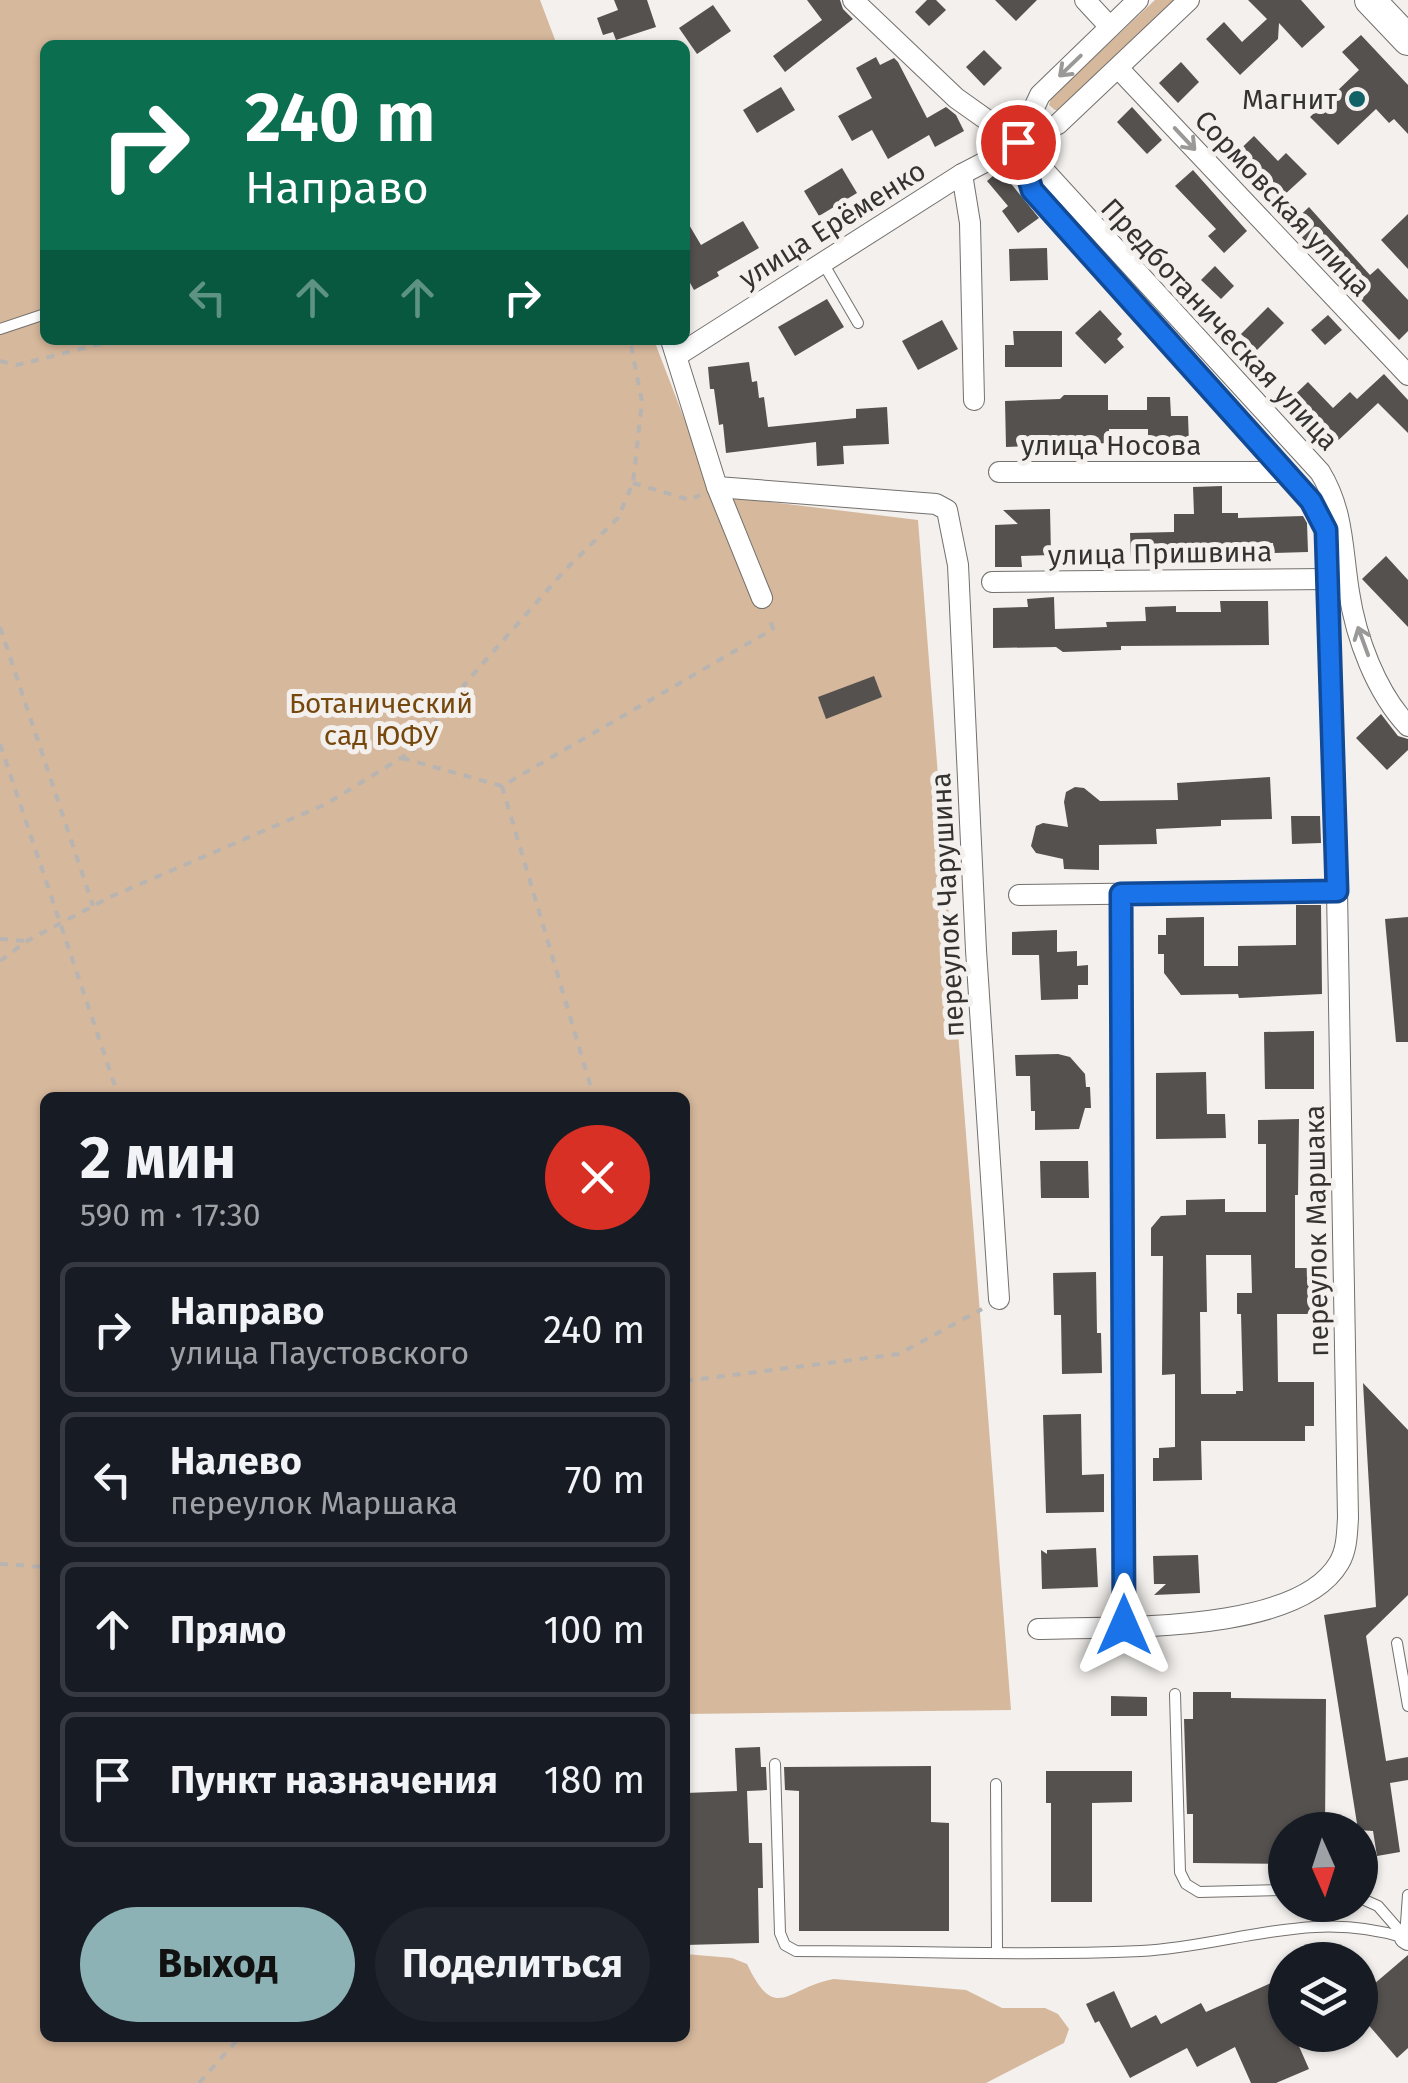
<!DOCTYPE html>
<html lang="ru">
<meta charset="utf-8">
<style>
body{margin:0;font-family:"Fira Sans",sans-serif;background:#20242c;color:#f1f3f6;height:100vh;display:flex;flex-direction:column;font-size:38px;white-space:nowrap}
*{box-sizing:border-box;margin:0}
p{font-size:32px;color:#9ea1a6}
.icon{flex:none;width:55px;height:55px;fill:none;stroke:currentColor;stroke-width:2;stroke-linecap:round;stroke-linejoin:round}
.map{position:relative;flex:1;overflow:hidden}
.side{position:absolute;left:40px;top:1092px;width:650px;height:950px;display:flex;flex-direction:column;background:#171b24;border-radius:15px;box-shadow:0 2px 8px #0004}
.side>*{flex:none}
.hud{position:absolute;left:40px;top:40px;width:650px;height:305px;border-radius:15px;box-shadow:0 2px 8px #0004;background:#0b6e4f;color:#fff;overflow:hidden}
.needle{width:65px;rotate:177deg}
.fabs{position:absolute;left:1268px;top:1812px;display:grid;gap:20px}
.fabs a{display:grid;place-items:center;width:110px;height:110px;border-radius:50%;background:#171b24;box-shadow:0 2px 8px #0004;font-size:50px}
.pin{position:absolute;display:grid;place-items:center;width:85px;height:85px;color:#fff;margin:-42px;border:5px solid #fff;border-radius:50%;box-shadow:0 2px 10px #0007}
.me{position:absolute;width:110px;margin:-55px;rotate:0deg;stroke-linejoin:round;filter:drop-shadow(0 0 8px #0008)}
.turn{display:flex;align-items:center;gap:35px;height:210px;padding:0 40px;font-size:45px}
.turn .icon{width:130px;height:130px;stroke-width:2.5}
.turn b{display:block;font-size:70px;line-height:85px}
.lanes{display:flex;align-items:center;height:95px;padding:0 40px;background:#0003;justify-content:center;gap:50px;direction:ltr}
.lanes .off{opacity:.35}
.round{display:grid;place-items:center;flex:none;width:105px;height:105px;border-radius:52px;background:#20242c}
.headline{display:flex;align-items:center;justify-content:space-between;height:170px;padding:0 40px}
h1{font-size:60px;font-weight:700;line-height:75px}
.button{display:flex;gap:20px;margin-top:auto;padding:20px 40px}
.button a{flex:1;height:115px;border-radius:60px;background:#8cb2b5;color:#111;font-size:40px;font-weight:700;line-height:115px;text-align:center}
.button a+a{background:#20242c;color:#f1f3f6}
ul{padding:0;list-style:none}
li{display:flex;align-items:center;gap:30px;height:135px;margin:0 20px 15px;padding:0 20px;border:5px solid #363941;border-radius:15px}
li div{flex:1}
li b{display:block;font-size:38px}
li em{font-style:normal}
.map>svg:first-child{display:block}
</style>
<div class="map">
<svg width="1408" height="2083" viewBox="0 0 1408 2083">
<rect width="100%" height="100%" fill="#f3f0ed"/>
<g fill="#d6b89c">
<path d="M0,0H540L557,45H45V340H654L710,486L730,497L918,520L1011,1710L685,1714V1098H45V2038H685V1954L732,1958L747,1964C776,2025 787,1987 834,1979L966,1990L1002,2008H1045L1058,2014L1069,2029L1064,2043L986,2083H0Z"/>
<path d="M1155,0H1178L1062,110H1055L1049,105L1051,98Z"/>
</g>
<g fill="#54514f" fill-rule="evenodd">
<path d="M614,0H647L656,27L616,40L613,32L603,35L597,18L618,10Z"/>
<path d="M807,0H840L843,9L853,19L785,72L773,56L822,20Z"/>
<path d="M927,0H936L946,10L929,26L915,12Z"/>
<path d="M995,0H1037L1016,21Z"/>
<path d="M1248,0H1301L1325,27L1302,48L1279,23L1278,39L1240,75L1206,39L1224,22L1242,42L1267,19Z"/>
<path d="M713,5L731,31L697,54L679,28Z"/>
<path d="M1361,35L1408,85V134L1394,119L1389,123L1376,109L1338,145L1310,117L1359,70L1342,52Z"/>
<path d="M984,50L1002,68L984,86L966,67Z"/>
<path d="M876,57L880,65L894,58L898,62L927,118L946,107L956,115L964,131L935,147L929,135L888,159L872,130L852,141L838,116L872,98L856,68Z"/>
<path d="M1181,62L1199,82L1178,103L1159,83Z"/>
<path d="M781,87L795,110L757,133L743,110Z"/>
<path d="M1132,107L1162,140L1147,154L1117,122Z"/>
<path d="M1254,136L1278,161L1286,153L1307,174L1283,196L1254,167L1243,177L1228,161Z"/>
<path d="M842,168L857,193L819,216L804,191Z"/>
<path d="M1000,170L1039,218L1018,233L1002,211L1008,206L987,181Z"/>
<path d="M1193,170L1247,231L1224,253L1208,236L1216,229L1175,186Z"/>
<path d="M1309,207L1370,275L1378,268L1408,300V331L1399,340L1290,225Z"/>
<path d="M1408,214V269L1381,240Z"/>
<path d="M685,218L701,245L743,221L759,248L717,272L719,276L694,290L685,274Z"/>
<path d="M1047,248L1048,280L1010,281L1009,249Z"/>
<path d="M1215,266L1234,286L1221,299L1201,280Z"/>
<path d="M827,299L844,327L795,356L778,327Z"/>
<path d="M1268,307L1284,323L1257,350L1241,334Z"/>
<path d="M1100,310L1122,334L1117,339L1124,347L1105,364L1075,333Z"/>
<path d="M1328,315L1342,330L1325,345L1311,330Z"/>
<path d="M942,320L958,349L918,370L902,341Z"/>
<path d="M1013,331H1062V367H1005V345H1014Z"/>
<path d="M749,362L752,382L757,381L759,398L764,397L768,427L856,418V409L887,407L889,444L843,446L844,464L817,466L816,442L726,453L723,424L719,425L714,389H710L708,367Z"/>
<path d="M1384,374L1408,400V433L1378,403L1330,448L1285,404L1308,382L1333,408L1350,392L1357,399Z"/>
<path d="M1064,395H1108V410H1147V397H1170L1171,416H1188L1189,443L1148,444V429H1109V443L1006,447L1005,401L1060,399Z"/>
<path d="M1222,486V513H1238V518L1303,516L1307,523L1308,552L1274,553L1273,543L1239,544V552H1174L1175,557L1131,558L1130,533L1174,532V514H1194L1193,487Z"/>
<path d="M1050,509L1051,555L1021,556L1022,567H995V525L1018,524L1003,510Z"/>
<path d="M1386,556L1408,580V627L1362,579Z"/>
<path d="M1054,597L1055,629L1107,627L1106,622L1146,621L1145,607L1176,606V612H1221L1220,601H1268L1269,645L1121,646V650L1063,652L1056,647L993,648V608L1028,607L1027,599Z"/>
<path d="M874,676L882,697L826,719L818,697Z"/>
<path d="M1381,714L1398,736L1408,739V750L1387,770L1356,738Z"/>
<path d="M1270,777L1272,819L1221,820V826L1156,829L1157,844L1099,845V870L1064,869L1063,859L1036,853L1031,846L1036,826L1043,823L1068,827L1064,802L1066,792L1075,787L1084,788L1100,801L1178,800L1177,783Z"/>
<path d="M1291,816H1320L1321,843L1292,844Z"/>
<path d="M1296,905H1321L1322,994L1239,998L1238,994L1181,995L1164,973V954H1158V935H1166V918L1204,917V966H1238V946L1296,945Z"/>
<path d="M1408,917V1042H1396L1385,919Z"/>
<path d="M1057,930V952L1077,951V966L1088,965V985H1078V999L1041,1000L1039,955H1012V932Z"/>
<path d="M1314,1031V1089H1265L1264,1032Z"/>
<path d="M1058,1054L1070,1057L1085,1074L1086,1087H1090L1091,1108H1085L1079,1129L1035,1130V1111H1031L1030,1076H1016L1015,1055Z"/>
<path d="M1206,1072L1207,1114H1225L1226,1138L1156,1139V1073Z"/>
<path d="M1299,1119L1298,1195H1295V1268H1322V1314H1277L1278,1382H1314V1426H1305V1441H1201L1202,1480L1153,1481V1458H1159V1448L1175,1447V1374L1162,1375L1163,1256H1151V1228L1161,1216L1186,1215V1200L1225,1199V1212H1266V1144H1258V1120ZM1206,1255H1251L1252,1293H1237V1314H1241L1243,1391H1236V1394H1201L1200,1312H1207Z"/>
<path d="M1040,1161H1088L1089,1198H1041Z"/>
<path d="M1096,1272L1097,1333H1101L1102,1373L1062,1374L1061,1315H1054L1053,1273Z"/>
<path d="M1363,1383L1408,1430V1595L1366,1636L1386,1761L1408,1757V1780L1390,1783L1400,1852L1377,1856L1373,1831L1358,1830L1324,1615L1376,1607Z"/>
<path d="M1081,1414L1082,1475L1104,1474V1512L1046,1513L1043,1415Z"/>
<path d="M1096,1548L1098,1587L1042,1589L1041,1550L1047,1554V1550Z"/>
<path d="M1198,1555L1200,1593L1154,1595L1166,1584H1154L1153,1556Z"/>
<path d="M1193,1692H1231V1698L1326,1699L1325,1830H1285V1864L1193,1863V1814H1187L1184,1719H1193Z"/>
<path d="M1111,1696L1147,1697V1716H1111Z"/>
<path d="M760,1747L761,1767H766L767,1790L747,1791L749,1843H762L763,1888H758L759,1943L685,1945L686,1793L737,1791L735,1748Z"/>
<path d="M931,1766V1822L949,1823V1931H799V1791L785,1790L784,1767Z"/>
<path d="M1046,1771H1132V1802L1092,1803V1902H1051V1803H1046Z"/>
<path d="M1408,1955V2048L1397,2058L1360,2015V1996Z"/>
<path d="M1271,1983L1285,2015V2035H1294L1309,2069L1276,2083H1251L1235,2047L1197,2067L1187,2048L1130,2078L1099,2021L1095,2023L1086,2004L1114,1991L1131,2028L1156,2015L1161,2024L1201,2003L1206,2012Z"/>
</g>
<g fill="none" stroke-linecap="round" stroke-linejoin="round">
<defs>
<g id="lane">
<path d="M823,263L858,323"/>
<path d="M0,329L45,314"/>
<path d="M1397,1643L1408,1706"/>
<path d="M1175,1694L1180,1872L1186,1884L1199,1892L1285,1890"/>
<path d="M775,1764L780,1933L785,1945L796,1951C910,1951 1026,1956 1141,1951C1234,1946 1310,1908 1405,1938"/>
<path d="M996,1784L997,1951"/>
<path d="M1360,1898L1378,1906L1405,1937"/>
<path d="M1405,1937L1408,1895"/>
</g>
<g id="street">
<path d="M853,0L956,98L1018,142L1320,472C1344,511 1342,549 1349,592C1356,638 1376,692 1408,726"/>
<path d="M1085,0L1110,27"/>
<path d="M1118,68L1408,375"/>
<path d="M1018,142L1032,190L1311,501L1326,530L1337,891L1348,1518C1347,1533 1347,1550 1339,1563C1297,1635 1113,1626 1038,1629"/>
<path d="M1018,142L1040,95L1138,0"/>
<path d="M962,174L970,223L974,400"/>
<path d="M671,340L717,487L762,598"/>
<path d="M678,355L962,174L1058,124L1189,0"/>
<path d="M999,472H1284"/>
<path d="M717,487L936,504L947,510L958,565L976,950L999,1299"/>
<path d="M992,582L1329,579"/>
<path d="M1121,894L1124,1625"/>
<path d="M1019,895L1337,891"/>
<path d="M1408,1935L1405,1938L1408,1940"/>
</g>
<path id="primary" d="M1370,0L1408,40"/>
</defs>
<use href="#lane" stroke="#73706d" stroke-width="12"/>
<use href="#street" stroke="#73706d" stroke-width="22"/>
<use href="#primary" stroke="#73706d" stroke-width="32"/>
<g stroke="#b7b4b2" stroke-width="4" stroke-dasharray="8 8" stroke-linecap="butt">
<path d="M0,361L17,365L116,340"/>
<path d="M633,483L690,500L700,495"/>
<path d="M0,627L93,906"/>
<path d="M0,744L119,1098"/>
<path d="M402,758L502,786L773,629L769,617"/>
<path d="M502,786L594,1098"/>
<path d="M0,939L27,941"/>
<path d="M0,961L27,941L110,897L326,804L414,750L469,679L566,569L618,518L633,483L642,402L630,340"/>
<path d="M685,1381L899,1354L982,1309"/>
<path d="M0,1564L45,1567"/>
<path d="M199,2083L239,2038"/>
</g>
<use href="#lane" stroke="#fff" stroke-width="10"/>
<use href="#street" stroke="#fff" stroke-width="20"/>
<use href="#primary" stroke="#fff" stroke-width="30"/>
</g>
<defs><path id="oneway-shaft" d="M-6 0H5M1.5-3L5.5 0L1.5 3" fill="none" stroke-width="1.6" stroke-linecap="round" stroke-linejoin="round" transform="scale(2.5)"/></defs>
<g stroke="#9a9998">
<use href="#oneway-shaft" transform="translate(1070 66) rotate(136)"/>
<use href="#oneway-shaft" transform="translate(1185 139) rotate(47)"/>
<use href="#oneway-shaft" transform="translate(1363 641) rotate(-110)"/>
</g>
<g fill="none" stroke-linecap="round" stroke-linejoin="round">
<defs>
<path id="route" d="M1018,142L1032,190L1311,501L1326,530L1337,891L1121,894L1124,1625"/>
</defs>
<use href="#route" stroke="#114b97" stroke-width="25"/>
<use href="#route" stroke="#1a73e8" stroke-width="18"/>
</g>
<circle fill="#116266" stroke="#f3f0ed" stroke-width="4" cx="1357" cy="99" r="10"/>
<g text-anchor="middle" stroke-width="10" stroke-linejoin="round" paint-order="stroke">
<g font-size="28" fill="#353332" stroke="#f3f0ed" text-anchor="end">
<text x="1337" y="109">Магнит</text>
</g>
<g font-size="28" fill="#353332" stroke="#f3f0ed">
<text transform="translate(1283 203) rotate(47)" y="10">Сормовская улица</text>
<text transform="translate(832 224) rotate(-32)" y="10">улица Ерёменко</text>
<text transform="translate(1220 324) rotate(47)" y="10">Предботаническая улица</text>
<text x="1111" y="455">улица Носова</text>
<text transform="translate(1160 553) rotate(-1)" y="10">улица Пришвина</text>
<text transform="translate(947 905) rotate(-93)" y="10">переулок Чарушина</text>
<text transform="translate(1316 1231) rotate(-91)" y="10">переулок Маршака</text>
</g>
<g font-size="28" fill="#77480d" stroke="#f3f0ed">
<text x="381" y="713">Ботанический<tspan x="381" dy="32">сад ЮФУ</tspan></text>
</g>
</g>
</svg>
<div class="fabs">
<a><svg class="needle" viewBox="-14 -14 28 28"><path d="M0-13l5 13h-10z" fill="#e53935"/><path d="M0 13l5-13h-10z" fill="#9ea1a6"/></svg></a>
<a><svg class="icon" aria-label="layers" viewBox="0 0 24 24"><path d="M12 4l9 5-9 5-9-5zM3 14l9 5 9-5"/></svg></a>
</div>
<div class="pin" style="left:1018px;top:142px;background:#d93025"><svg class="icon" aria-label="arrive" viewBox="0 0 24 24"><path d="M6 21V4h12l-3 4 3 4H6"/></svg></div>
<svg class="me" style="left:1124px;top:1625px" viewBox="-20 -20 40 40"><path d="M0-17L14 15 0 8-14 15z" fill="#1a73e8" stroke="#fff" stroke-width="4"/></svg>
<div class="hud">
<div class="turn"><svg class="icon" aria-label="right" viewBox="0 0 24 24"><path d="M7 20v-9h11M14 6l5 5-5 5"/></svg><div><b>240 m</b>Направо</div></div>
<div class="lanes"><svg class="icon off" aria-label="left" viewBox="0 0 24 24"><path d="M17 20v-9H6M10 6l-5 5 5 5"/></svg><svg class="icon off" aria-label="ahead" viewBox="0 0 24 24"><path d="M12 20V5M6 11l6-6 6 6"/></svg><svg class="icon off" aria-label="ahead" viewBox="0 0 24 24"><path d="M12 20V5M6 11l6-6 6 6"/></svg><svg class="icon" aria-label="right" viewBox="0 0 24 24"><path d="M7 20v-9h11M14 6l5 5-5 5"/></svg></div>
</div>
<section class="side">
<div class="headline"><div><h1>2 мин</h1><p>590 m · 17:30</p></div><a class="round" style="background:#d93025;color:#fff"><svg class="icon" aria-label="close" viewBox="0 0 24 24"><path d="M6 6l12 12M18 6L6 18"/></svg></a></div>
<ul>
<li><svg class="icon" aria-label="right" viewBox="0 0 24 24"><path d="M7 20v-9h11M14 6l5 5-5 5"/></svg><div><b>Направо</b><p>улица Паустовского</p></div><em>240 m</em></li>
<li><svg class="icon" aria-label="left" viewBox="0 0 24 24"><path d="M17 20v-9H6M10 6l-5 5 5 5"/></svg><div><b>Налево</b><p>переулок Маршака</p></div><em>70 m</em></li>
<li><svg class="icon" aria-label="ahead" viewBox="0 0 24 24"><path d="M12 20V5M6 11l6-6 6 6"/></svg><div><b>Прямо</b></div><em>100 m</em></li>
<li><svg class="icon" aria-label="arrive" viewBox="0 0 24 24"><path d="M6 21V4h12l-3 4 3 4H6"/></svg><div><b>Пункт назначения</b></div><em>180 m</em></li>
</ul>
<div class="button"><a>Выход</a><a>Поделиться</a></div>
</section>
</div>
